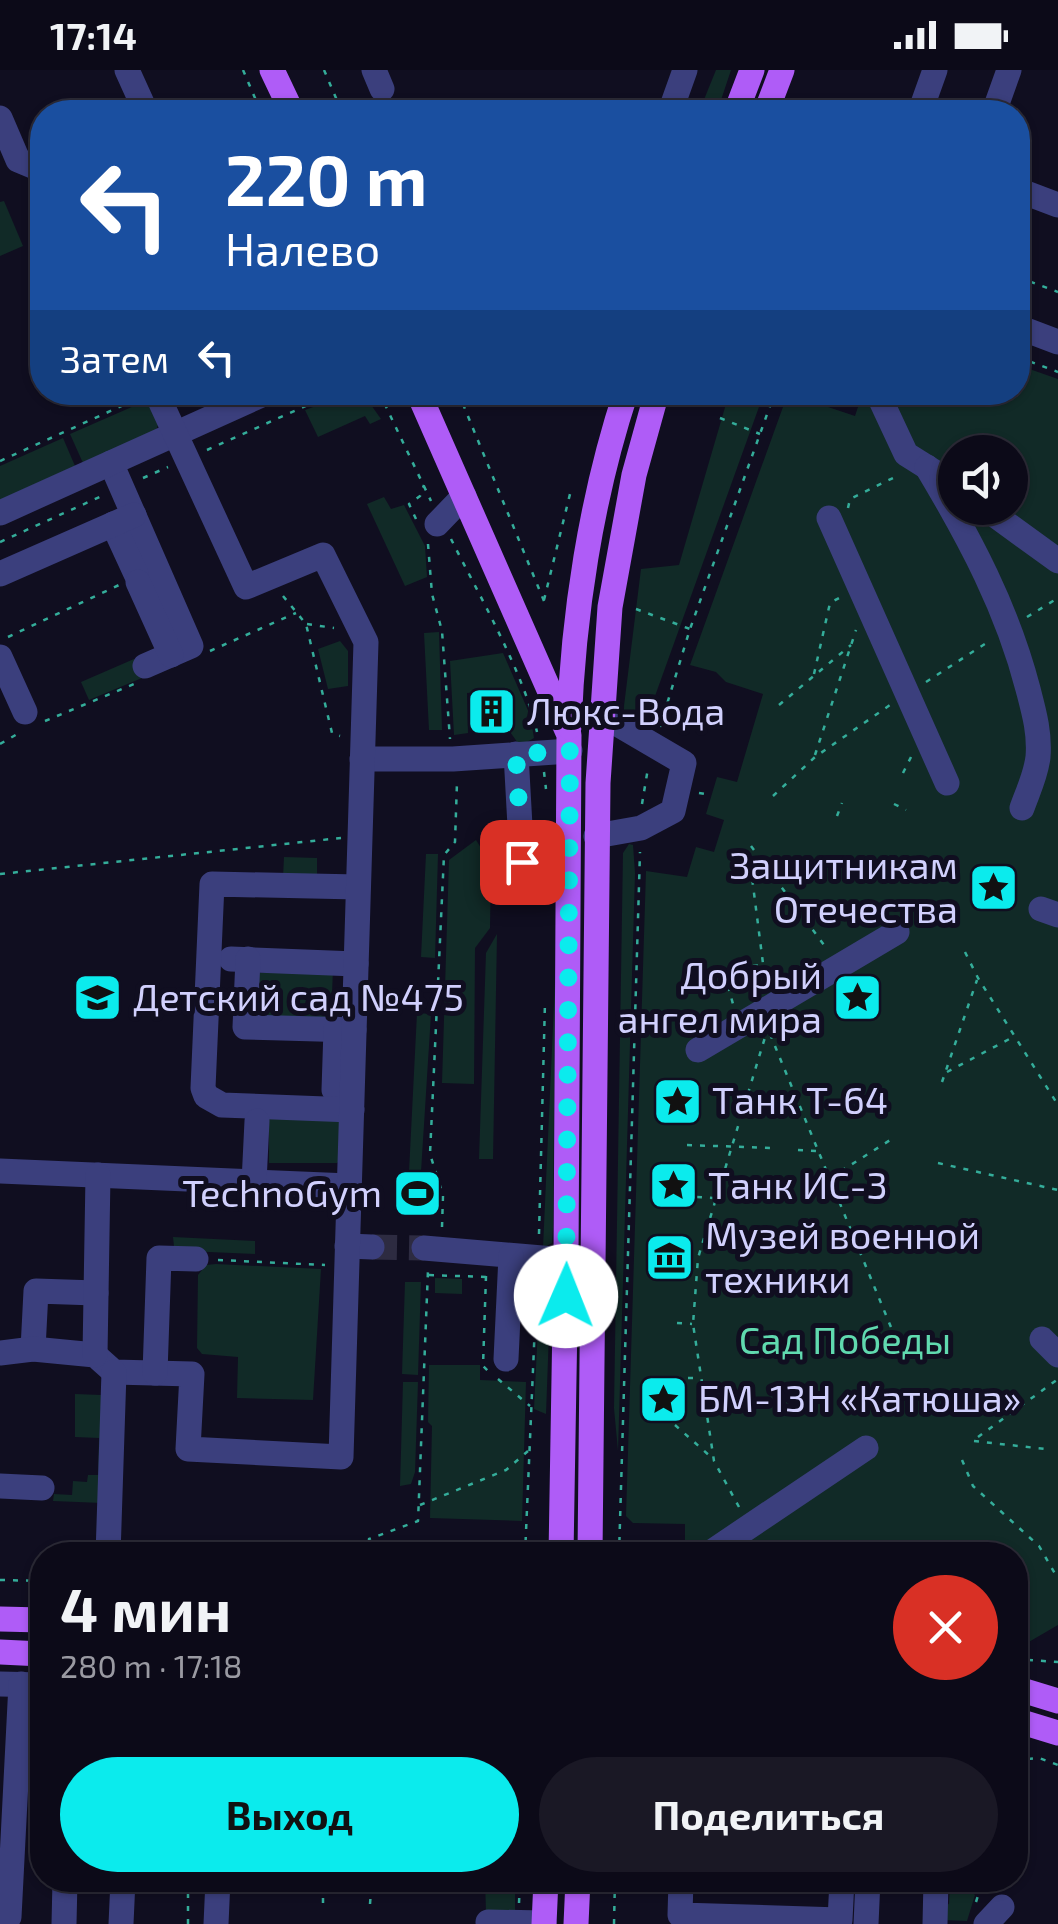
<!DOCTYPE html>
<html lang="ru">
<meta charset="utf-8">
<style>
body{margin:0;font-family:"Exo 2",sans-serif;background:#1a1825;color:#f1f3f6;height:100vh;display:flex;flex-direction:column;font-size:38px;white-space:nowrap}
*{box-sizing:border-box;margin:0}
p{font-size:32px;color:#9a9aa2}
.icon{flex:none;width:55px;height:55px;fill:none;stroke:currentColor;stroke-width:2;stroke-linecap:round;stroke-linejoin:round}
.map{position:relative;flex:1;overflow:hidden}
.drawer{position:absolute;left:30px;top:1472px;width:998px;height:350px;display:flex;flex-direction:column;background:#0c0a18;border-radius:40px;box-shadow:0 2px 8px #0004,0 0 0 2px #2c2b37}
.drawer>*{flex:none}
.hud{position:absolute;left:30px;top:30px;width:1000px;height:305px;border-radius:40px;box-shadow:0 2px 8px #0004,0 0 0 2px #2c2b37;background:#1a4fa0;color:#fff;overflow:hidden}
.tools{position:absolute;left:938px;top:365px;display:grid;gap:20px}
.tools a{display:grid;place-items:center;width:90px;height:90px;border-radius:50%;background:#0c0a18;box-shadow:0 2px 8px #0004,0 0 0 2px #2c2b37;font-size:50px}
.pin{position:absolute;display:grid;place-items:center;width:85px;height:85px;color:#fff;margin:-42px;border-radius:20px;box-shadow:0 5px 15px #0006}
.me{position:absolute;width:110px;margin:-55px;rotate:1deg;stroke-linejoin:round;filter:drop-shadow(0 0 8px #0008)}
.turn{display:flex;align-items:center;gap:35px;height:210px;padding:0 30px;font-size:45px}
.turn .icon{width:130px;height:130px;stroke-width:2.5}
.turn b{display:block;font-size:70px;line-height:85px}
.then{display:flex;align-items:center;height:95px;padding:0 30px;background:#0003;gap:20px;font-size:38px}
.round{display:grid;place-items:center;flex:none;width:105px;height:105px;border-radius:52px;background:#1a1825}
.headline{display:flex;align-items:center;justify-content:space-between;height:170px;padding:0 30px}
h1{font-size:60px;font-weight:700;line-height:75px}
.primary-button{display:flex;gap:20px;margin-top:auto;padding:20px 30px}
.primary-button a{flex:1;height:115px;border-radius:60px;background:#0bebed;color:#111;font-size:40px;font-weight:700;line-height:115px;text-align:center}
.primary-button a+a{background:#1a1825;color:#f1f3f6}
.status{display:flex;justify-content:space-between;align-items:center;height:70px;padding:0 50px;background:#0c0a18;direction:ltr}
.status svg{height:28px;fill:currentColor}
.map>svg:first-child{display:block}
</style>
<div class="status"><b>17:14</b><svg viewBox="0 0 49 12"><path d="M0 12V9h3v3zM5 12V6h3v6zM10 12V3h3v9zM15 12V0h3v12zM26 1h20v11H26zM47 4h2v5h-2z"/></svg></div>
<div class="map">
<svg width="1058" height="1854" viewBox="0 0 1058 1854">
<rect width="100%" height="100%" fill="#100e20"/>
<g fill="#112a27" fill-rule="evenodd">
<path d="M716,0H731L717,42H699Z"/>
<path d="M4,131L23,176L0,186V132Z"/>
<path d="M1018,295L1058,309V1555L1027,1573V1580L1015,1579V1485H685V1454L633,1453L626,1446L646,801L687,807L696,777L714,782L724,750L706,744L717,707L737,712L763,624L726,612L716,602L690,595L788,323H826L822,335L855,346L862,325L868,323L1018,322ZM955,382H1010V438H955Z"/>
<path d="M352,323L364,325L381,349L370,354L365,346L318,367L305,340Z"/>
<path d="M711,323H764L641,665L622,652L641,499L679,495L726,334Z"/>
<path d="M150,329L159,352L156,361L83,393L70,364Z"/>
<path d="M63,368L75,396L0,430V396Z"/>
<path d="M384,427L391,439L404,435L425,476L427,507L405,516L367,434Z"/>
<path d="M439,562L442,660H429L424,563Z"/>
<path d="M340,571L348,581V616L328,619L318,579Z"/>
<path d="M503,583L530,645L534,668L520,676L508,659L501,621L467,623L468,663L454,665L450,591Z"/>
<path d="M134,589L142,608L89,630L81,612Z"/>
<path d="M531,755H546L545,797L530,794Z"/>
<path d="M476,770L491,794L490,858L475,878L474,1014L442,1013L449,790Z"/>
<path d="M629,774L633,775L635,803L618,1381L614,1338L623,783Z"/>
<path d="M426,784H438L435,888L421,887Z"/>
<path d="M284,787L317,788V808H283Z"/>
<path d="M497,864L493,1089H479L486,883Z"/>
<path d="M333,899L331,948L255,946L257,903Z"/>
<path d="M555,912L553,1158L552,1173L543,1178Z"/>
<path d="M417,943L431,944L421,1102H409Z"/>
<path d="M269,1043L341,1045L340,1090L337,1093H269Z"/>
<path d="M173,1167L255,1171V1184L186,1181L174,1176Z"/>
<path d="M216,1194L321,1199L313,1330L237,1328L238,1287L202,1284L197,1278L198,1205L206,1195Z"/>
<path d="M541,1196L551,1207L546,1344L534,1339Z"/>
<path d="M435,1208L462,1209V1224L435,1223Z"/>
<path d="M405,1212H421L418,1305L402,1304Z"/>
<path d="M429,1295H480V1310L526,1312L522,1451L430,1448L432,1356L428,1352Z"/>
<path d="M403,1312H418L415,1402L411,1414L400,1416Z"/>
<path d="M75,1324L101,1325L102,1433L53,1431L54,1424L72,1425L73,1411L87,1412L88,1405H98L99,1368L75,1367Z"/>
<path d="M485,1810H515V1846L486,1841Z"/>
<path d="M950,1810H957L975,1825L967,1851L944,1850L945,1835L949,1834Z"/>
</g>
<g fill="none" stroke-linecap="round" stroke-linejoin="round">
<path stroke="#2d2b41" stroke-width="25" stroke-dasharray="25 12" stroke-linecap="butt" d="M372,1177L424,1178"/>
<g stroke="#34ad9a" stroke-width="2.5" stroke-dasharray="5 8" stroke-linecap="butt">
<path d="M243,0L261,42"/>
<path d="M324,0L342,42"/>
<path d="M1018,207L1058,222"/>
<path d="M1018,287L1058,302"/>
<path d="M379,322L431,431"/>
<path d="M458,322L544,531"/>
<path d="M720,348L760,364"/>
<path d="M207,380L337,322"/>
<path d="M0,391L137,329"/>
<path d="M143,408L168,397"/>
<path d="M848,438L850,429L893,408L895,404"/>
<path d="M416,449L409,434L420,426L424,415"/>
<path d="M451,469C479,525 524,603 537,662"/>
<path d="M0,472L104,425"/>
<path d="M428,474L432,524L442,561L450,669"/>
<path d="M283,526L306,554L332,663L340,666"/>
<path d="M544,530L570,424"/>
<path d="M636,539L690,559"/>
<path d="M1027,547L1058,528"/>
<path d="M307,554L334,558"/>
<path d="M8,567L119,515"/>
<path d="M210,581L296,543"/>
<path d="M814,604L830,533L839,528"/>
<path d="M926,612L991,570"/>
<path d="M779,635L851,575"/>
<path d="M45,651L134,614"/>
<path d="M660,657L690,559L775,322"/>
<path d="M0,674L19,663"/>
<path d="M815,685L856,560"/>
<path d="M544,702L546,719"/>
<path d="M903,703L911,687"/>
<path d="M699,723L711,725"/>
<path d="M773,726L815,687L890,635"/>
<path d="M642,734L648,698"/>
<path d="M894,734L906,740"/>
<path d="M837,746L842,733"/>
<path d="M751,776L827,879"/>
<path d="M749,784L766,917"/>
<path d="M0,804L341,768"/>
<path d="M965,882L978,908L1058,1035"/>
<path d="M740,897L763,895"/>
<path d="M728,916L733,934"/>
<path d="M770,964L900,1279"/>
<path d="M947,1002L1015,966"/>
<path d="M942,1012L977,910"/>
<path d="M687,1075L773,1078"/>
<path d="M798,1080L816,1081"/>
<path d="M938,1093L1058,1120"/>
<path d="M830,1108L895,1067"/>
<path d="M684,1126L713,1128"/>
<path d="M442,1157L443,1125L430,1084L444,785L455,772L457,712"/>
<path d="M539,1164L545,932"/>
<path d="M218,1190L325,1195"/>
<path d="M429,1205L486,1207"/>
<path d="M486,1206L483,1296L488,1301"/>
<path d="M677,1253L692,1254"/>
<path d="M675,1308H699"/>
<path d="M498,1309L530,1336"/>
<path d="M675,1355L711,1387"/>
<path d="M978,1367L1058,1309"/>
<path d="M974,1371L1045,1379"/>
<path d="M962,1390L973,1416L1039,1476L1058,1509"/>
<path d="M420,1435L506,1400L528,1381"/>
<path d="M739,1437L714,1391L693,1254L698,1188L766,964"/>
<path d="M369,1485V1469L418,1451L428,1200"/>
<path d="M525,1485L537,1207"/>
<path d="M619,1485L640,782"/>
<path d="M0,1510L42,1511"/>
<path d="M1015,1589L1058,1592"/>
<path d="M1015,1690L1039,1688L1058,1695"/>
<path d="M961,1810L979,1824"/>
<path d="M494,1814H518"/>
<path d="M276,1817L382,1819"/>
<path d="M281,1818V1831"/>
<path d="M976,1832L983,1810"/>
<path d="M323,1833V1819"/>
<path d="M519,1833L520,1810"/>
<path d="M370,1834L371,1821"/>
<path d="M188,1854V1810"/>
<path d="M614,1854L615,1810"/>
</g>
<g stroke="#3b3f7d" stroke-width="25">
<path d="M127,0L146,42"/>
<path d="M374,0L382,19"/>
<path d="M670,42L685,0"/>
<path d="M920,42L935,0"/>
<path d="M994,42L1009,0"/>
<path d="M0,48L18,90L42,100"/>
<path d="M1018,120L1058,135"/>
<path d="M1018,257L1058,272"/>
<path d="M877,322L906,384L941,406"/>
<path d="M111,393L191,576L145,596"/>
<path d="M927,397C970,469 1007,538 1028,619C1034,642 1040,663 1038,687C1036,705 1028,721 1022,738"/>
<path d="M985,438L1058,491"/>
<path d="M0,443L268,322"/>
<path d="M829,448L947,713"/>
<path d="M113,454L136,504"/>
<path d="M437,454L464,426"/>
<path d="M0,504L134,445"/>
<path d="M138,512L171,585"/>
<path d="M0,587L25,642"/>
<path d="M516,684L522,792"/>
<path d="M362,689H453L570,681"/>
<path d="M596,766L641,758L673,741L684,693L602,645"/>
<path d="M1041,839L1058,845"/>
<path d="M231,889L356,894"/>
<path d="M248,889L245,957L354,960"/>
<path d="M698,980L897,862"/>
<path d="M334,1020L336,959"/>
<path d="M352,1040L222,1035L206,1026L203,1018L212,814L358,817"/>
<path d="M0,1101L349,1116"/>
<path d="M254,1112L257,1051"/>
<path d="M347,1176L372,1177"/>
<path d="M424,1178L566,1190"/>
<path d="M1042,1269L1058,1285"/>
<path d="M33,1279L36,1221L96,1223"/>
<path d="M0,1283L33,1279L95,1285L114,1302L192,1304L188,1379L341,1387L366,572L323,485L246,517L156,322"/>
<path d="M95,1285L98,1105"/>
<path d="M506,1289L511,1186"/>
<path d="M155,1303L159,1188L196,1189"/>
<path d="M0,1416L42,1418"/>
<path d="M108,1485L114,1302"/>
<path d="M707,1485L866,1378"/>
<path d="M0,1614L42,1615"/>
<path d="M681,1810L680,1845L840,1850L842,1810"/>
<path d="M9,1847L21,1614"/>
<path d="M488,1852L544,1853"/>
<path d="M64,1854L65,1810"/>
<path d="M121,1854L123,1810"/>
<path d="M216,1854L218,1810"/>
<path d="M866,1854L868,1810"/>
<path d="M935,1854L936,1810"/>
<path d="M986,1854L1002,1837"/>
</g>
<g stroke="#af5cf7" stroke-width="25">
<path d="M272,0L292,42"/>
<path d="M736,42L752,0"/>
<path d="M766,42L782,0"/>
<path d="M418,322L569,665L566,1190L561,1485"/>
<path d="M569,657C573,546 591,428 626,322"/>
<path d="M590,1485L598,713L610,537L634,405L657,322"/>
<path d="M0,1549L42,1550"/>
<path d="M0,1582L42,1584"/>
<path d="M1015,1618L1058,1631"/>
<path d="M1015,1650L1058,1663"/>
<path d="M544,1854L546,1810"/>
<path d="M576,1854L578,1810"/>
</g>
</g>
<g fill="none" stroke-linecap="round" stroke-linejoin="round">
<path stroke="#0bebed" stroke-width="18" stroke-dasharray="0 32.4" d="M522,792L516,684L570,681L566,1226"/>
</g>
<defs>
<symbol id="building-square" viewBox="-11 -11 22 22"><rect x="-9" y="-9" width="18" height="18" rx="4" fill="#0bebed" stroke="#100e20"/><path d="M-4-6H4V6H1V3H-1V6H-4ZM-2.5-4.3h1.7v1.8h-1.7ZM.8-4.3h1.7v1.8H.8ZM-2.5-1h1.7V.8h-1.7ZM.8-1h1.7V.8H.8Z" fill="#111"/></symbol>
<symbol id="sight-square" viewBox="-11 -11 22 22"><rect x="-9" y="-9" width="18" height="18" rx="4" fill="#0bebed" stroke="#100e20"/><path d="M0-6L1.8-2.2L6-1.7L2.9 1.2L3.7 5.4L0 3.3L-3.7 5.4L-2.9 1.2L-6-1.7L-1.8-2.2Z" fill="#111"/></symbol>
<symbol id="school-square" viewBox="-11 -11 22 22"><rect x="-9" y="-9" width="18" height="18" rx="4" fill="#0bebed" stroke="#100e20"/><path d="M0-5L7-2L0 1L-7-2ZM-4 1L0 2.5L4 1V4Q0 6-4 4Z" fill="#111"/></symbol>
<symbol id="stadium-square" viewBox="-11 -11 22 22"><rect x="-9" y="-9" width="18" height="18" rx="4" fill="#0bebed" stroke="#100e20"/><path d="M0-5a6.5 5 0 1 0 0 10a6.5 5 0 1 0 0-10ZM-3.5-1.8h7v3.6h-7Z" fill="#111"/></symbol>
<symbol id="museum-square" viewBox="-11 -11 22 22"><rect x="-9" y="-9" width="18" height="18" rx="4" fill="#0bebed" stroke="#100e20"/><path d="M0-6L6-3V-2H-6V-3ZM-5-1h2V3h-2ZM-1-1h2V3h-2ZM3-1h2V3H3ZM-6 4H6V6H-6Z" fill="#111"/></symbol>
</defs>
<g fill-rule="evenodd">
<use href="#building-square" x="464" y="614" width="55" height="55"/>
<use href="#sight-square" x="966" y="790" width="55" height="55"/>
<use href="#school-square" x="70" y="900" width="55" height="55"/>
<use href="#sight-square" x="830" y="900" width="55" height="55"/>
<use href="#sight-square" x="650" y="1004" width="55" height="55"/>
<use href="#sight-square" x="646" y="1088" width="55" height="55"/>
<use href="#stadium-square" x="390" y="1096" width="55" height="55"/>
<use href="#museum-square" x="642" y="1160" width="55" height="55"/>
<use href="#sight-square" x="636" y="1302" width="55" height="55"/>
</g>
<g text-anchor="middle" stroke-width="10" stroke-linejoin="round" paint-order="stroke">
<g font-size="38" fill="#d1d0fd" stroke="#100e20" text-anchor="start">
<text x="527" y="655">Люкс-Вода</text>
<text x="958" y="809" text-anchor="end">Защитникам<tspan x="958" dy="44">Отечества</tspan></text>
<text x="822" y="919" text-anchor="end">Добрый<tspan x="822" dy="44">ангел мира</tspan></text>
<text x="133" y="941">Детский сад №475</text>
<text x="712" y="1044">Танк Т-64</text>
<text x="708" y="1129">Танк ИС-3</text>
<text x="382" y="1137" text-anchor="end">TechnoGym</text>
<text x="705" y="1179">Музей военной<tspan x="705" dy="44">техники</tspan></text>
<text x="698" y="1342">БМ-13Н «Катюша»</text>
</g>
<g font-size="38" fill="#60d9af" stroke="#100e20">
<text x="845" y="1284">Сад Победы</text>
</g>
</g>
</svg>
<div class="tools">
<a><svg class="icon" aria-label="sound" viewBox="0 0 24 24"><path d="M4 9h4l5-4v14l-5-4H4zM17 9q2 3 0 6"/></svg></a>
</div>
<div class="pin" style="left:522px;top:792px;background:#d93025"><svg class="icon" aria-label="arrive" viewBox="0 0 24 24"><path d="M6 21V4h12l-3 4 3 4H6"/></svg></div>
<svg class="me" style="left:566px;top:1226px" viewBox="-20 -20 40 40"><circle r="19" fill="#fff"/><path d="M0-13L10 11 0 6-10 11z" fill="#0bebed"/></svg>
<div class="hud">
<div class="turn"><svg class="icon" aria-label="left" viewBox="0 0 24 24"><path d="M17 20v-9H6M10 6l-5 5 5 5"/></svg><div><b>220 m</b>Налево</div></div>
<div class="then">Затем<svg class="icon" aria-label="left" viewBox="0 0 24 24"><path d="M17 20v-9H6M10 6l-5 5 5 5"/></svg></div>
</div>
<section class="drawer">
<div class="headline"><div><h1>4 мин</h1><p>280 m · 17:18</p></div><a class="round" style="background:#d93025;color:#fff"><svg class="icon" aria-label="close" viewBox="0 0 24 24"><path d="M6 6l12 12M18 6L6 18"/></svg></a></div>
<div class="primary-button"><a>Выход</a><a>Поделиться</a></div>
</section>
</div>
